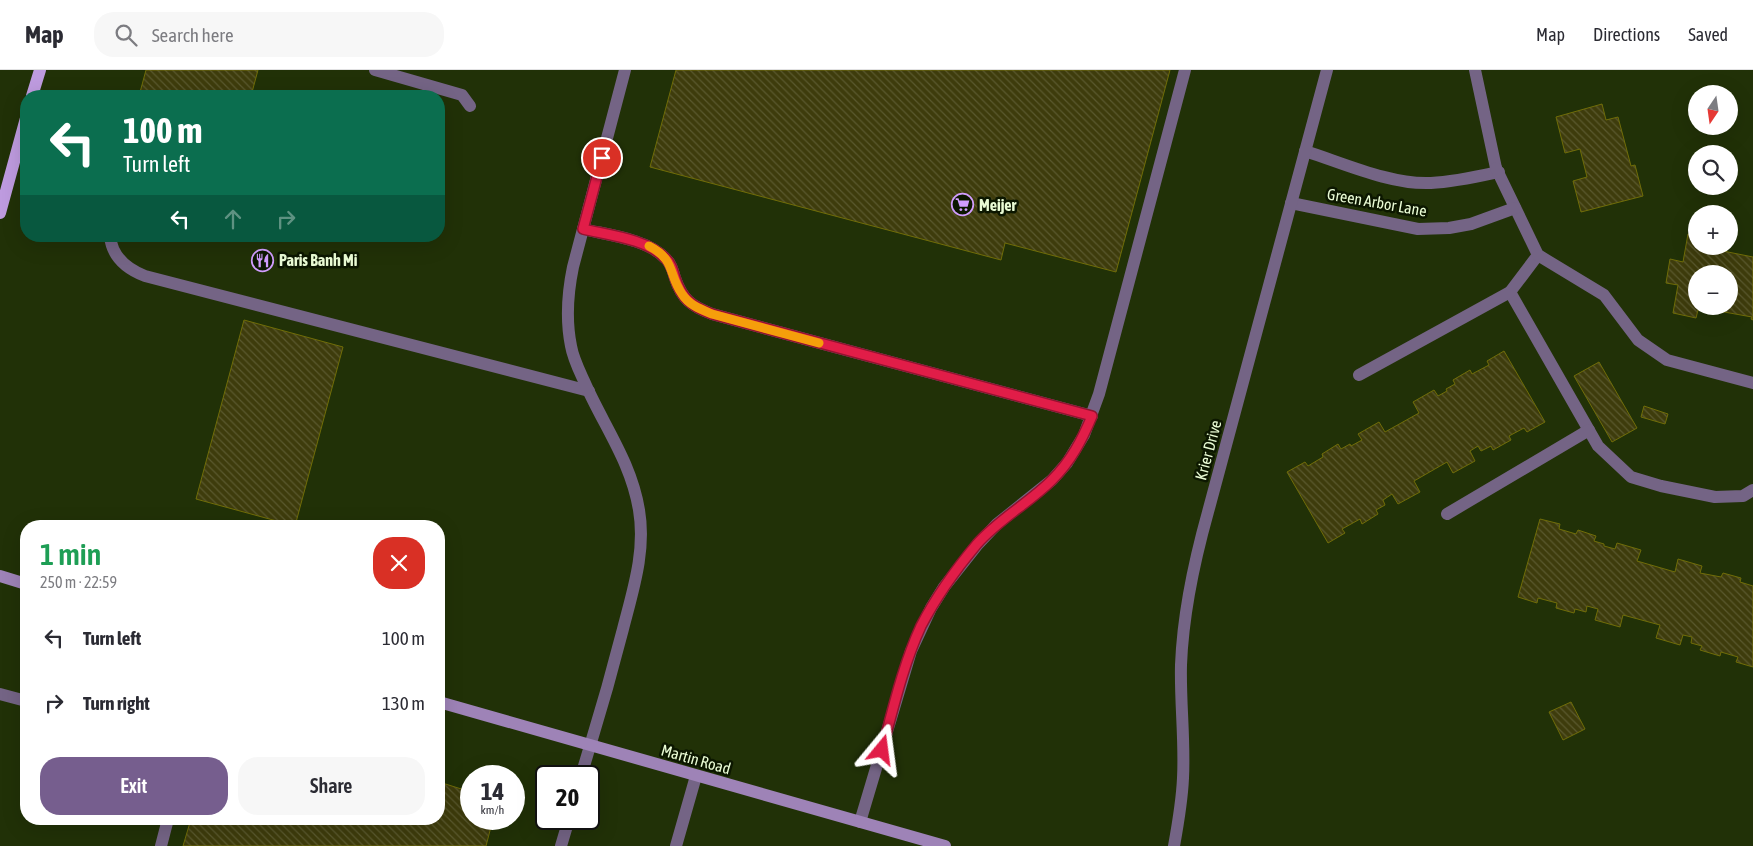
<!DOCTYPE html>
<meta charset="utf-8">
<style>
body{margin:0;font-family:"Asap Condensed",sans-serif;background:#f7f7f7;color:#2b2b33;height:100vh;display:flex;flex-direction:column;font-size:19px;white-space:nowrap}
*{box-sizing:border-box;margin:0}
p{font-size:16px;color:#7c7c81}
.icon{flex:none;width:28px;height:28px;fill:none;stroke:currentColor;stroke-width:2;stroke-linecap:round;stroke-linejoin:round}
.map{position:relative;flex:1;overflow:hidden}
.panel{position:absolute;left:20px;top:450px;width:425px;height:305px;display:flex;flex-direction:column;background:#fff;border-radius:20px;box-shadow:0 5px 20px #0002}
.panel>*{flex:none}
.top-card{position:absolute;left:20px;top:20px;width:425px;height:152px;border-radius:20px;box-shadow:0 5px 20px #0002;background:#0b6e4f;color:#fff;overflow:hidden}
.needle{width:32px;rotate:193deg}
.tools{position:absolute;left:1688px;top:15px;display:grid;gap:10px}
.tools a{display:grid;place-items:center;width:50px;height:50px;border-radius:50%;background:#fff;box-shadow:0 5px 20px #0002;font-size:25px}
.speed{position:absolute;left:460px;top:695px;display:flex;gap:10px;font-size:25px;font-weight:700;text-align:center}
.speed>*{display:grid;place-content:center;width:65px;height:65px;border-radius:50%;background:#fff;box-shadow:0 5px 20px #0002;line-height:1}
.speed small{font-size:12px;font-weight:400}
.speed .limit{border:2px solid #111;border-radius:8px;background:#fff;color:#111}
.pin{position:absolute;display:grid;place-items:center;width:42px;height:42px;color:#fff;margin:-21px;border:2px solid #fff;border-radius:50%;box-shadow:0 1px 5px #0007}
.me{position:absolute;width:55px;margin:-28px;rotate:16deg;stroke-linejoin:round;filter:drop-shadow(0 0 4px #0008)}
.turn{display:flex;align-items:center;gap:18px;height:105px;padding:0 20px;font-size:22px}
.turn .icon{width:65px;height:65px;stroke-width:2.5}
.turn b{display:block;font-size:35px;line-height:42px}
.lanes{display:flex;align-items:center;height:48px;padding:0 20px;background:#0003;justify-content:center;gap:25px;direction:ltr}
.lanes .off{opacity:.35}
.round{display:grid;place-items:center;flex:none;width:52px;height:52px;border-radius:20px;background:#f7f7f7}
.summary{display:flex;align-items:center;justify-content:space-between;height:85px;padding:0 20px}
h1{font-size:30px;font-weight:600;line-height:38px;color:#1e9e55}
.action{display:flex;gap:10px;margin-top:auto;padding:10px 20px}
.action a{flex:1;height:58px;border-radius:20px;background:#765e8e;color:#fff;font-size:20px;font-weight:600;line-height:58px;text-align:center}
.action a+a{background:#f7f7f7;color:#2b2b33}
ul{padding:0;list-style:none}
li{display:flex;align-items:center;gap:15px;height:65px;padding:0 20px}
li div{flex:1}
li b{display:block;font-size:19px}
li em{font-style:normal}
header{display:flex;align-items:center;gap:30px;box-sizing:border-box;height:70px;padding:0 25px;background:#fff;border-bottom:1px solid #e1e1e2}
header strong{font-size:24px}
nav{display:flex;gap:28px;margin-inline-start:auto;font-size:18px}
.search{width:350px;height:45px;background:#f7f7f7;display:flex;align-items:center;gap:12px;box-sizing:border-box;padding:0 18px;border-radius:20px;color:#7c7c81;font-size:19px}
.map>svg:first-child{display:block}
</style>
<header>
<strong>Map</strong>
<div class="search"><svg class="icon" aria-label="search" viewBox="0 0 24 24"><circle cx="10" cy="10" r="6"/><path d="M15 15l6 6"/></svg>Search here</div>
<nav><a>Map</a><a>Directions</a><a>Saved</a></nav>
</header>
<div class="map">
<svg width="1753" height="776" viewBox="0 0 1753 776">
<defs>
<pattern id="building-back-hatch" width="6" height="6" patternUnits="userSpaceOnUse" patternTransform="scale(1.25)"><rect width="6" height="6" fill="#3e3c0c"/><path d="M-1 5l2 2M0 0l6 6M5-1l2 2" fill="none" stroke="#5a592e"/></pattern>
</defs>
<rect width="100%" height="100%" fill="#213107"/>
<g fill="url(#building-back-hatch)" stroke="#706d08" fill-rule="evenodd">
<path d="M146,0H258L251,26H139Z"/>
<path d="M676,0H1170L1116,202L1005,173L1001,190L650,97Z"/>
<path d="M1602,34L1606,50L1618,47L1631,96L1635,95L1643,126L1581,142L1573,111L1587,107L1580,79L1565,83L1556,47Z"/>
<path d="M1688,164L1696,166V176H1715L1723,178V181L1753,187V250L1751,249L1752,247L1713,240L1712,243L1698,240L1696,248L1673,243L1678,215L1666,213L1670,189L1683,192ZM1696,204H1729V236H1696Z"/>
<path d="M244,250L343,277L295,456L196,429Z"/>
<path d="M1504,281L1545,352L1527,362L1524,358L1509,366L1511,370L1493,380L1491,376L1481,381L1478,376L1470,381L1475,391L1453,403L1447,392L1414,411L1420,422L1398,434L1392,424L1383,430L1385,435L1376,440L1378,444L1362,454L1360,449L1342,459L1345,463L1328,473L1287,402L1305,392L1308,396L1323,387L1322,384L1338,374L1341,379L1350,374L1351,376L1362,370L1358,364L1379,352L1385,362L1419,343L1413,332L1434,320L1438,326L1447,321L1446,319L1455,314L1453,310L1470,300L1472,304L1489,295L1487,291Z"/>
<path d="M1599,292L1637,358L1612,372L1574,306Z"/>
<path d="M1644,336L1668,344L1665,354L1641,347Z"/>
<path d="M1540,449L1560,454L1559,459L1576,464L1578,460L1596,466L1594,471L1604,474V476L1615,479L1617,473L1641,480L1637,491L1675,502L1678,489L1702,496L1700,503L1721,507L1723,503L1741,508L1740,512L1753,516V597L1736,592L1738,587L1721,582L1720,586L1700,580L1702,576L1691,573L1692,567L1683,565L1680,575L1656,568L1660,555L1623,545L1620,557L1595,550L1598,539L1587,536L1586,542L1575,539L1574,543L1556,538L1557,533L1538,528L1537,533L1518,527Z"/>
<path d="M1571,632L1585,659L1563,670L1549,642Z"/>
<path d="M439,712L471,722V749H493L486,776H183L191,749H439Z"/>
</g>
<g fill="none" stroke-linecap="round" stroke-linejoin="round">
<g stroke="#746485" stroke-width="12">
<path d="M375,0L462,25L470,36"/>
<path d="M1475,0L1496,98"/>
<path d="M583,159C608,165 647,169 665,188C671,193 673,201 675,208C682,229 691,236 712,244L1092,346"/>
<path d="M110,166C112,187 127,199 145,206L589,321"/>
<path d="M1510,222L1598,376L1631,407L1661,416L1715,427L1743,426L1753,420"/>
<path d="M1359,305L1510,222L1538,185"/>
<path d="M1447,444L1589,360"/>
<path d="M0,624L26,631"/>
<path d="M590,676C602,637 613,598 623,559C633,520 646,481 639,440C631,391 603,355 584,311C579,300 573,288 571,276C566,251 568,221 573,197L625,0"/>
<path d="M860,752L911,581L931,538L944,517L978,474L997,454L1052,410L1067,393L1084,365L1099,324L1185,0"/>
<path d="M161,776L168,749"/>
<path d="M676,776L696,706"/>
</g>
<g stroke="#746485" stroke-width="12">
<path d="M1305,81C1343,93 1391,115 1431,113C1454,112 1476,107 1499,102"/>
<path d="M1496,98L1538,185L1604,225L1638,270L1667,290L1753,313"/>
<path d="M1291,133L1418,159L1449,158L1471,154L1515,138"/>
<path d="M581,706L590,676"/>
<path d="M561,776L569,749"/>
<path d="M1174,776C1178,754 1182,731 1183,708C1185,670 1180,632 1181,595C1183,542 1194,492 1208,442L1327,0"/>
</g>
<g stroke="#9e83b7" stroke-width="12">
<path d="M0,506L26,514"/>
<path d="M439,632L945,776"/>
</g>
<g stroke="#be9bdf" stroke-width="12">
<path d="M32,26L40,0"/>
<path d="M0,143L26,48"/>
</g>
</g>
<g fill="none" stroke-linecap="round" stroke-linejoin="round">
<defs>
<path id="route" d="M602,88L583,159C608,165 647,169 665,188C671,193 673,201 675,208C682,229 691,236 712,244L1092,346C1082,370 1071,391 1052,410C1029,433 999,449 977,474C956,499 936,527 921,556C903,595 893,639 882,680"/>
</defs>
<use href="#route" stroke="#92132f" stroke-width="12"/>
<use href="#route" stroke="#e11d48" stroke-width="9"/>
<path stroke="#f59e0b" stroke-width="9" d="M649,176C676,190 668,204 682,224C689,235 700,239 712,244L819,273"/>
</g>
<defs>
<symbol id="supermarket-ring" viewBox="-11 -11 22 22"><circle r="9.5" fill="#0c1700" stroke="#d19dfe" stroke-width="1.5"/><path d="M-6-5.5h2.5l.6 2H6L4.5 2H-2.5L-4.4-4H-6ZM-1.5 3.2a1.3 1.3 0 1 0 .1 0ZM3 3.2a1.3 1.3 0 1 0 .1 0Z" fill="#d19dfe"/></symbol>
<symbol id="restaurant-ring" viewBox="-11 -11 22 22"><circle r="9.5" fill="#0c1700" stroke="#d19dfe" stroke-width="1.5"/><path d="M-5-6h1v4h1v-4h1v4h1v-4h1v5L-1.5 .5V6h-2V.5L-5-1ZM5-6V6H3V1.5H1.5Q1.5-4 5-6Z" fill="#d19dfe"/></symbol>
</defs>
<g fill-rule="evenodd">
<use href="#supermarket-ring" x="950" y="122" width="25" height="25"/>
<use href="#restaurant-ring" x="250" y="178" width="25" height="25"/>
</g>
<g text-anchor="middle" stroke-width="5" stroke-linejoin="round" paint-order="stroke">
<g font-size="16" fill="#eafcd5" stroke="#0c1700">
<text transform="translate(1377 132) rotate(10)" y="6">Green Arbor Lane</text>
<text transform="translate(1208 380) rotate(-75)" y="6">Krier Drive</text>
<text transform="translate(696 689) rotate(16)" y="6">Martin Road</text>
</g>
<g font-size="16" font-weight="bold" fill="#eafcd5" stroke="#0c1700" text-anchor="start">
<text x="979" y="141">Meijer</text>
<text x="279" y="196">Paris Banh Mi</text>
</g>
</g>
</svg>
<div class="tools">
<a><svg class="needle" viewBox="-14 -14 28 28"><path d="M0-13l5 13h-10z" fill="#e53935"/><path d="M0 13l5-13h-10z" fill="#7c7c81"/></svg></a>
<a><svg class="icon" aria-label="search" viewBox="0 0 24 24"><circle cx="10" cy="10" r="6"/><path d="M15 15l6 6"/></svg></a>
<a>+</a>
<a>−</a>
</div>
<div class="speed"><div>14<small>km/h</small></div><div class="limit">20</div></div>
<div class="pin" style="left:602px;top:88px;background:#d93025"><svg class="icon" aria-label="arrive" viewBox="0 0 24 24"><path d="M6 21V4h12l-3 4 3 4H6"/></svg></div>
<svg class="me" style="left:882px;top:680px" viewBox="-20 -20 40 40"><path d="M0-17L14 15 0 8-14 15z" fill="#e11d48" stroke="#fff" stroke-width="4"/></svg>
<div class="top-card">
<div class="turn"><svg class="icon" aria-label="left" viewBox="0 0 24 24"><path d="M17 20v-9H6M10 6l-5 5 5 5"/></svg><div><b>100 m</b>Turn left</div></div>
<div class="lanes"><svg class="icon" aria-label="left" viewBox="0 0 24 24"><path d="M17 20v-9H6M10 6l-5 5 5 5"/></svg><svg class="icon off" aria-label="ahead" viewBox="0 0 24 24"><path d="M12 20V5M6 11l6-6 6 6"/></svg><svg class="icon off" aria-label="right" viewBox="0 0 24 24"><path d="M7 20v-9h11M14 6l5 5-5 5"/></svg></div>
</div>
<section class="panel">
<div class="summary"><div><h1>1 min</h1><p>250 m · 22:59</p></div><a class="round" style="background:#d93025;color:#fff"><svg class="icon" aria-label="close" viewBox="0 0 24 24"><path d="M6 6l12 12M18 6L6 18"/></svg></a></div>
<ul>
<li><svg class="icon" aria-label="left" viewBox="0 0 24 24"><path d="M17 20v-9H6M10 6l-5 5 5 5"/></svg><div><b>Turn left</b></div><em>100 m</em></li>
<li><svg class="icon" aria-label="right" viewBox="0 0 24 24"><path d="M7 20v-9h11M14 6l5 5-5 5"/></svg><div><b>Turn right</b></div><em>130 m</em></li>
</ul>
<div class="action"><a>Exit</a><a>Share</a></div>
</section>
</div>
